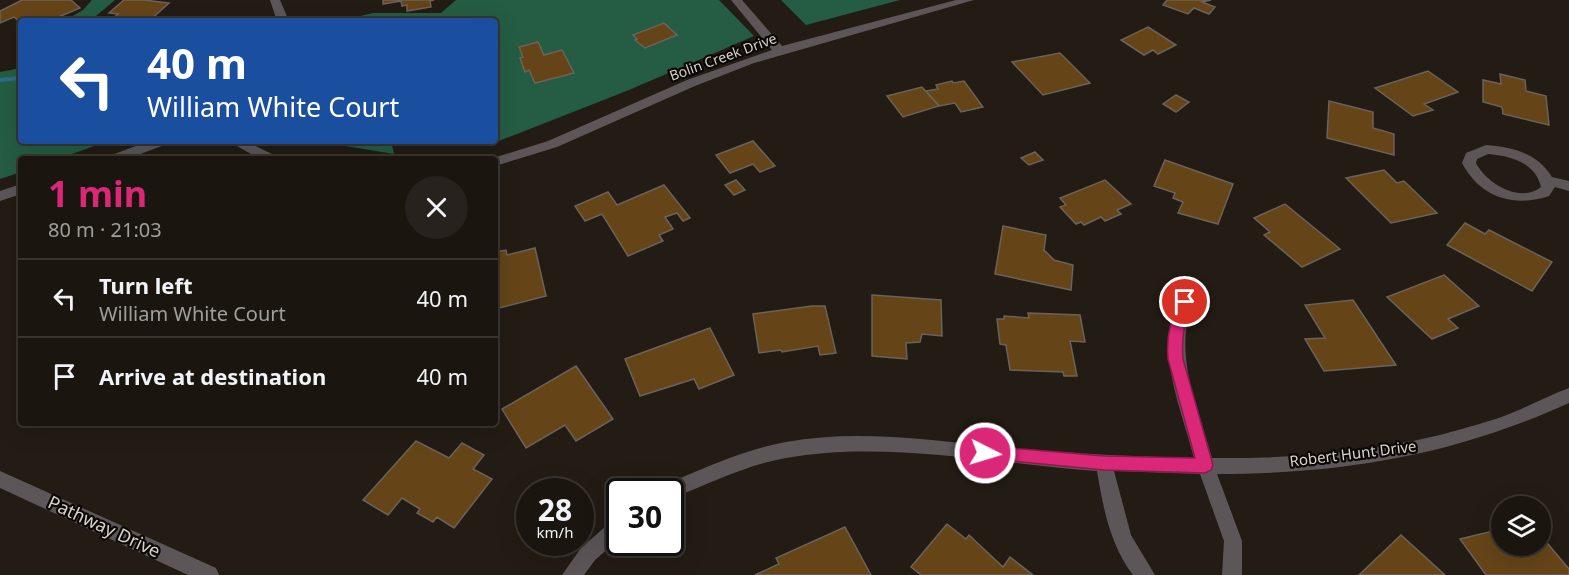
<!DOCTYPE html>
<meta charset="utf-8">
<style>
body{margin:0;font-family:"Noto Sans",sans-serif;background:#27221d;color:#f1f3f6;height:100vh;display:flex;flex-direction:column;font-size:22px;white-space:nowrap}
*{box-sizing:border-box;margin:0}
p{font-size:20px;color:#9f9f9e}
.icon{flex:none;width:33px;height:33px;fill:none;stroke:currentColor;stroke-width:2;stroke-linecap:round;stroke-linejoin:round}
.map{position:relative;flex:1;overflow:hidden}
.details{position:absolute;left:18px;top:156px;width:480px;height:270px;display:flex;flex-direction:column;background:#1a150f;border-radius:6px;box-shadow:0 6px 24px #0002,0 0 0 2px #38342f}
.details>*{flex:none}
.banner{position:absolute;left:18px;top:18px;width:480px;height:126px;border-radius:6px;box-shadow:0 6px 24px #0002,0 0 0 2px #38342f;background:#1a4fa0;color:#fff;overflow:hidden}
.fabs{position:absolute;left:1491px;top:496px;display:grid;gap:12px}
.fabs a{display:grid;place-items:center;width:60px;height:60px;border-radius:50%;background:#1a150f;box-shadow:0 6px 24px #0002,0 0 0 2px #38342f;font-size:30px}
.speed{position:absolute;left:516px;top:478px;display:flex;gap:12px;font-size:30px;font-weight:700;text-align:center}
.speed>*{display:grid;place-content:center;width:78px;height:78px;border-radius:50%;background:#1a150f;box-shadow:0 6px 24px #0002,0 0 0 2px #38342f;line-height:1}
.speed small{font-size:15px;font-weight:400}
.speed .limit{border:3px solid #111;border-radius:9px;background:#fff;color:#111}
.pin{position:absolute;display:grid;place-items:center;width:51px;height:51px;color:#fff;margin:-26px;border:3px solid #fff;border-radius:50%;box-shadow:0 2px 6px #0007}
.me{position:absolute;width:66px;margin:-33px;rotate:95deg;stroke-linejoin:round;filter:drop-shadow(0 0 4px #0008)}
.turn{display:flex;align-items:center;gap:21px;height:126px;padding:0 30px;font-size:27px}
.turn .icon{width:78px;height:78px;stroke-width:2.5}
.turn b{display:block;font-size:42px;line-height:51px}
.round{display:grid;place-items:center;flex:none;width:63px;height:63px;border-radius:32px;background:#27221d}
.summary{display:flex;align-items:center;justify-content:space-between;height:102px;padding:0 30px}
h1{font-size:36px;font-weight:700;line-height:45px;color:#db2777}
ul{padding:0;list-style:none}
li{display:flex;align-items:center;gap:18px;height:78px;padding:0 30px;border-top:2px solid #38342f}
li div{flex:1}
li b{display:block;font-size:22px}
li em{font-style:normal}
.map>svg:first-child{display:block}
</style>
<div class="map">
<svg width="1569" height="575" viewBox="0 0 1569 575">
<rect width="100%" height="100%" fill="#231c14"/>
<g fill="#245d43">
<path d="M92,0H115L90,21H64L83,10Z"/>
<path d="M456,0H719L754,36L629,90L486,146L487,141H495V21H339L373,13H441Z"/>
<path d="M781,0H900L806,25Z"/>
<path d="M21,68V141H108L58,159H21V172L0,179V72Z"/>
<path d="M315,141H391L394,154Z"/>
</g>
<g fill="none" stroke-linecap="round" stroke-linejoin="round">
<path fill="#2c6d84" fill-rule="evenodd" d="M21,76V80L0,82V78Z"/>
</g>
<g fill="#654418" stroke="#6b6259" stroke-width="1.5">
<path d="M22,0H71L80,8L49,21H21V23L14,17L0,23V11Z"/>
<path d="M124,0H144L169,3L149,21H110L118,14L109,13Z"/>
<path d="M383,0H434L430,1L431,7L407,11V5L402,6L401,1L383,4Z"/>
<path d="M1167,0H1211L1202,2L1215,7L1209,14L1194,8L1188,14L1163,5Z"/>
<path d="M664,23L677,35L645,48L635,40L637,39L633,35Z"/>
<path d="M1148,27L1176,45L1158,54L1153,50L1144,55L1121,40Z"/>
<path d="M538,42L544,55L562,50L574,73L535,83L529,70L525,72L520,58L523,57L519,47Z"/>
<path d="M1060,53L1090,83L1043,95L1012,62Z"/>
<path d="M1428,71L1458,92L1424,104L1433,110L1413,116L1375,88Z"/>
<path d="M1500,74L1525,80L1526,91L1546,96L1549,125L1503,114L1502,107L1483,102V80L1501,84Z"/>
<path d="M952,81L953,83L964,81L983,107L961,112L955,103L939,106L926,91L938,89L936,85Z"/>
<path d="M922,87L939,106L903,117L887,96Z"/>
<path d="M1176,95L1189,102L1176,112L1163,104Z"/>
<path d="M1329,101L1373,112V128L1394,134V155L1327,138Z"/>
<path d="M753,141L775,166L760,172L753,164L730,173L716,155Z"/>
<path d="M1035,152L1043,160L1029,165L1021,158Z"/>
<path d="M1165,160L1233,184L1218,224L1178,213L1183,202L1173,198L1175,193L1154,186Z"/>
<path d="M1384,170L1397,183L1404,181L1437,213L1391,223L1346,178Z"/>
<path d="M736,180L745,190L734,195L725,185Z"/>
<path d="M1105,180L1131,204L1117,210L1121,214L1105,221L1101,217L1084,225L1081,222L1076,224L1060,207L1066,205L1060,198Z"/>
<path d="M664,185L690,218L683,221L677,213L665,217L673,229L659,235L663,241L628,256L602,214L585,221L575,206L608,192L617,205Z"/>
<path d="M1285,204L1340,249L1302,267L1264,235L1270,232L1254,218Z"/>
<path d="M1465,223L1485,234L1489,230L1552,262L1532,291L1447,245Z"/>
<path d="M1003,226L1046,235L1044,250L1054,260L1073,265L1071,290L995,274Z"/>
<path d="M535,248L546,296L495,309V252L506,250L507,255Z"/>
<path d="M1444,275L1479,306L1448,319L1458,328L1432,339L1387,297Z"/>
<path d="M872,295L941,300L942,336L922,334L920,342L906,343L907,359L872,356Z"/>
<path d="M1353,300L1396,365L1324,371L1305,339L1325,338L1305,305Z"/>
<path d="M812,306H825L836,353L820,355L818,346L782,352L781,350L759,353L753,314Z"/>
<path d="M1028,313L1080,315L1085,342L1070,341L1077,376H1064L1063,372L1010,370L1006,345L1000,344L997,319H1004V316L1029,318Z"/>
<path d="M710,328L734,375L699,389L694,379L640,396L625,359Z"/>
<path d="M576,366L613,419L576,441L565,425L526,448L502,409Z"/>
<path d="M416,441L449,458L462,443L484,455L473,469L492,479L454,528L437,517L433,522L417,513L420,509L402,498L388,515L363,500Z"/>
<path d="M947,524L966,539L969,535L1003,567L1010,557L1033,575H921L911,567Z"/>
<path d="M845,527L871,575H755L779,564L776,558Z"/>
<path d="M1493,531L1502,539V546H1540L1542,537L1569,569V575H1486L1460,539Z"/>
<path d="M1401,535L1445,575H1359Z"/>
</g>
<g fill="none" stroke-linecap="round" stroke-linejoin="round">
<g fill="#5c5658" fill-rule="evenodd">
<path d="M270,0H280L289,21H277Z"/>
<path d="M731,0H742L782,46L956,0H974L754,63L695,86L557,147L495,166V159H490L548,141L687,80L772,50Z"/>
<path d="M149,141H168L167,144L127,159H107L109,156Z"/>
<path d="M228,141H245L276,156L278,159H260Z"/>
<path d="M1486,145C1512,147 1537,153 1552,177L1569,181V191L1555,187L1549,196C1513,208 1480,197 1462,163L1466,153ZM1488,154C1510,156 1535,162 1541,187C1520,204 1486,183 1476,163L1477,159Z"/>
<path d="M21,184V194L0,201V191Z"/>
<path d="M1185,295L1190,297L1193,301C1173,355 1197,405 1212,458C1294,459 1382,452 1462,429C1479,424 1498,419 1514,412C1533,404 1550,395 1569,388V403C1455,455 1343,474 1217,474L1242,541V575H1222L1224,541L1200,474L1114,471L1131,535L1155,575H1133C1110,545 1103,507 1097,471C997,464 885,440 786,458C745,465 709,484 670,499V492H659L662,486C702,469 743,450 786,442C856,429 929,440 999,447C1064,453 1129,457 1194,458C1181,407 1153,348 1180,297Z"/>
<path d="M0,471L216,568L219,575H188L0,488Z"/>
<path d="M620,516V538L595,560L584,575H562L581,548L614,519Z"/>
</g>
</g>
<path fill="#db2777" stroke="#8e194d" stroke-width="1.5" d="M1185,296L1192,302C1184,321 1181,338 1183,359L1213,465L1211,470L1205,473L1104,470L979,458L977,453L979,448L985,446L1104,456L1195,458L1168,359C1166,337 1170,318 1181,298Z"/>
<g text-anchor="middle" stroke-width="4.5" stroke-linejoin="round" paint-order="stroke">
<g font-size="14" fill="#d8d3cd" stroke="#0a0705">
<text transform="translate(723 57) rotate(-20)" y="5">Bolin Creek Drive</text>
</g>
<g font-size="15" fill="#d8d3cd" stroke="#0a0705">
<text transform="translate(1353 454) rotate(-7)" y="5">Robert Hunt Drive</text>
</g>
<g font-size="18" fill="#d8d3cd" stroke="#0a0705">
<text transform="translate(104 527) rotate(25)" y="6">Pathway Drive</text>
</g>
</g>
</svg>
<div class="fabs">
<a><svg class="icon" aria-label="layers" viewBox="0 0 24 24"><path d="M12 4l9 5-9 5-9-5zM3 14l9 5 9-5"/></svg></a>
</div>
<div class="speed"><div>28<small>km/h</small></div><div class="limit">30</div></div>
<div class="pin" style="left:1185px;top:302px;background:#d93025"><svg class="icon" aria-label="arrive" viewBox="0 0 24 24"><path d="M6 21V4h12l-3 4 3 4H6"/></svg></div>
<svg class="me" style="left:985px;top:453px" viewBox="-20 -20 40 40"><circle r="17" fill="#db2777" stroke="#fff" stroke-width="3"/><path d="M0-11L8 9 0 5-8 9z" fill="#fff"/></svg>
<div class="banner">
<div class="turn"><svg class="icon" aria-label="left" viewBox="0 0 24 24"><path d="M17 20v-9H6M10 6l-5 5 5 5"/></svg><div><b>40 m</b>William White Court</div></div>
</div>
<section class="details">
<div class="summary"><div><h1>1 min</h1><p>80 m · 21:03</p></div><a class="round"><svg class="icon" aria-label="close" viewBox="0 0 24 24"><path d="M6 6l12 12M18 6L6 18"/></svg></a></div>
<ul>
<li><svg class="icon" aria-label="left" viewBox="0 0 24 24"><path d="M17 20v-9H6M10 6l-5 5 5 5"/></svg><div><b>Turn left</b><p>William White Court</p></div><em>40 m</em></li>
<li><svg class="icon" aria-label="arrive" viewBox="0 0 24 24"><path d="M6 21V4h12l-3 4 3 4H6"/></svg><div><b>Arrive at destination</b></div><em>40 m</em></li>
</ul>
</section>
</div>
